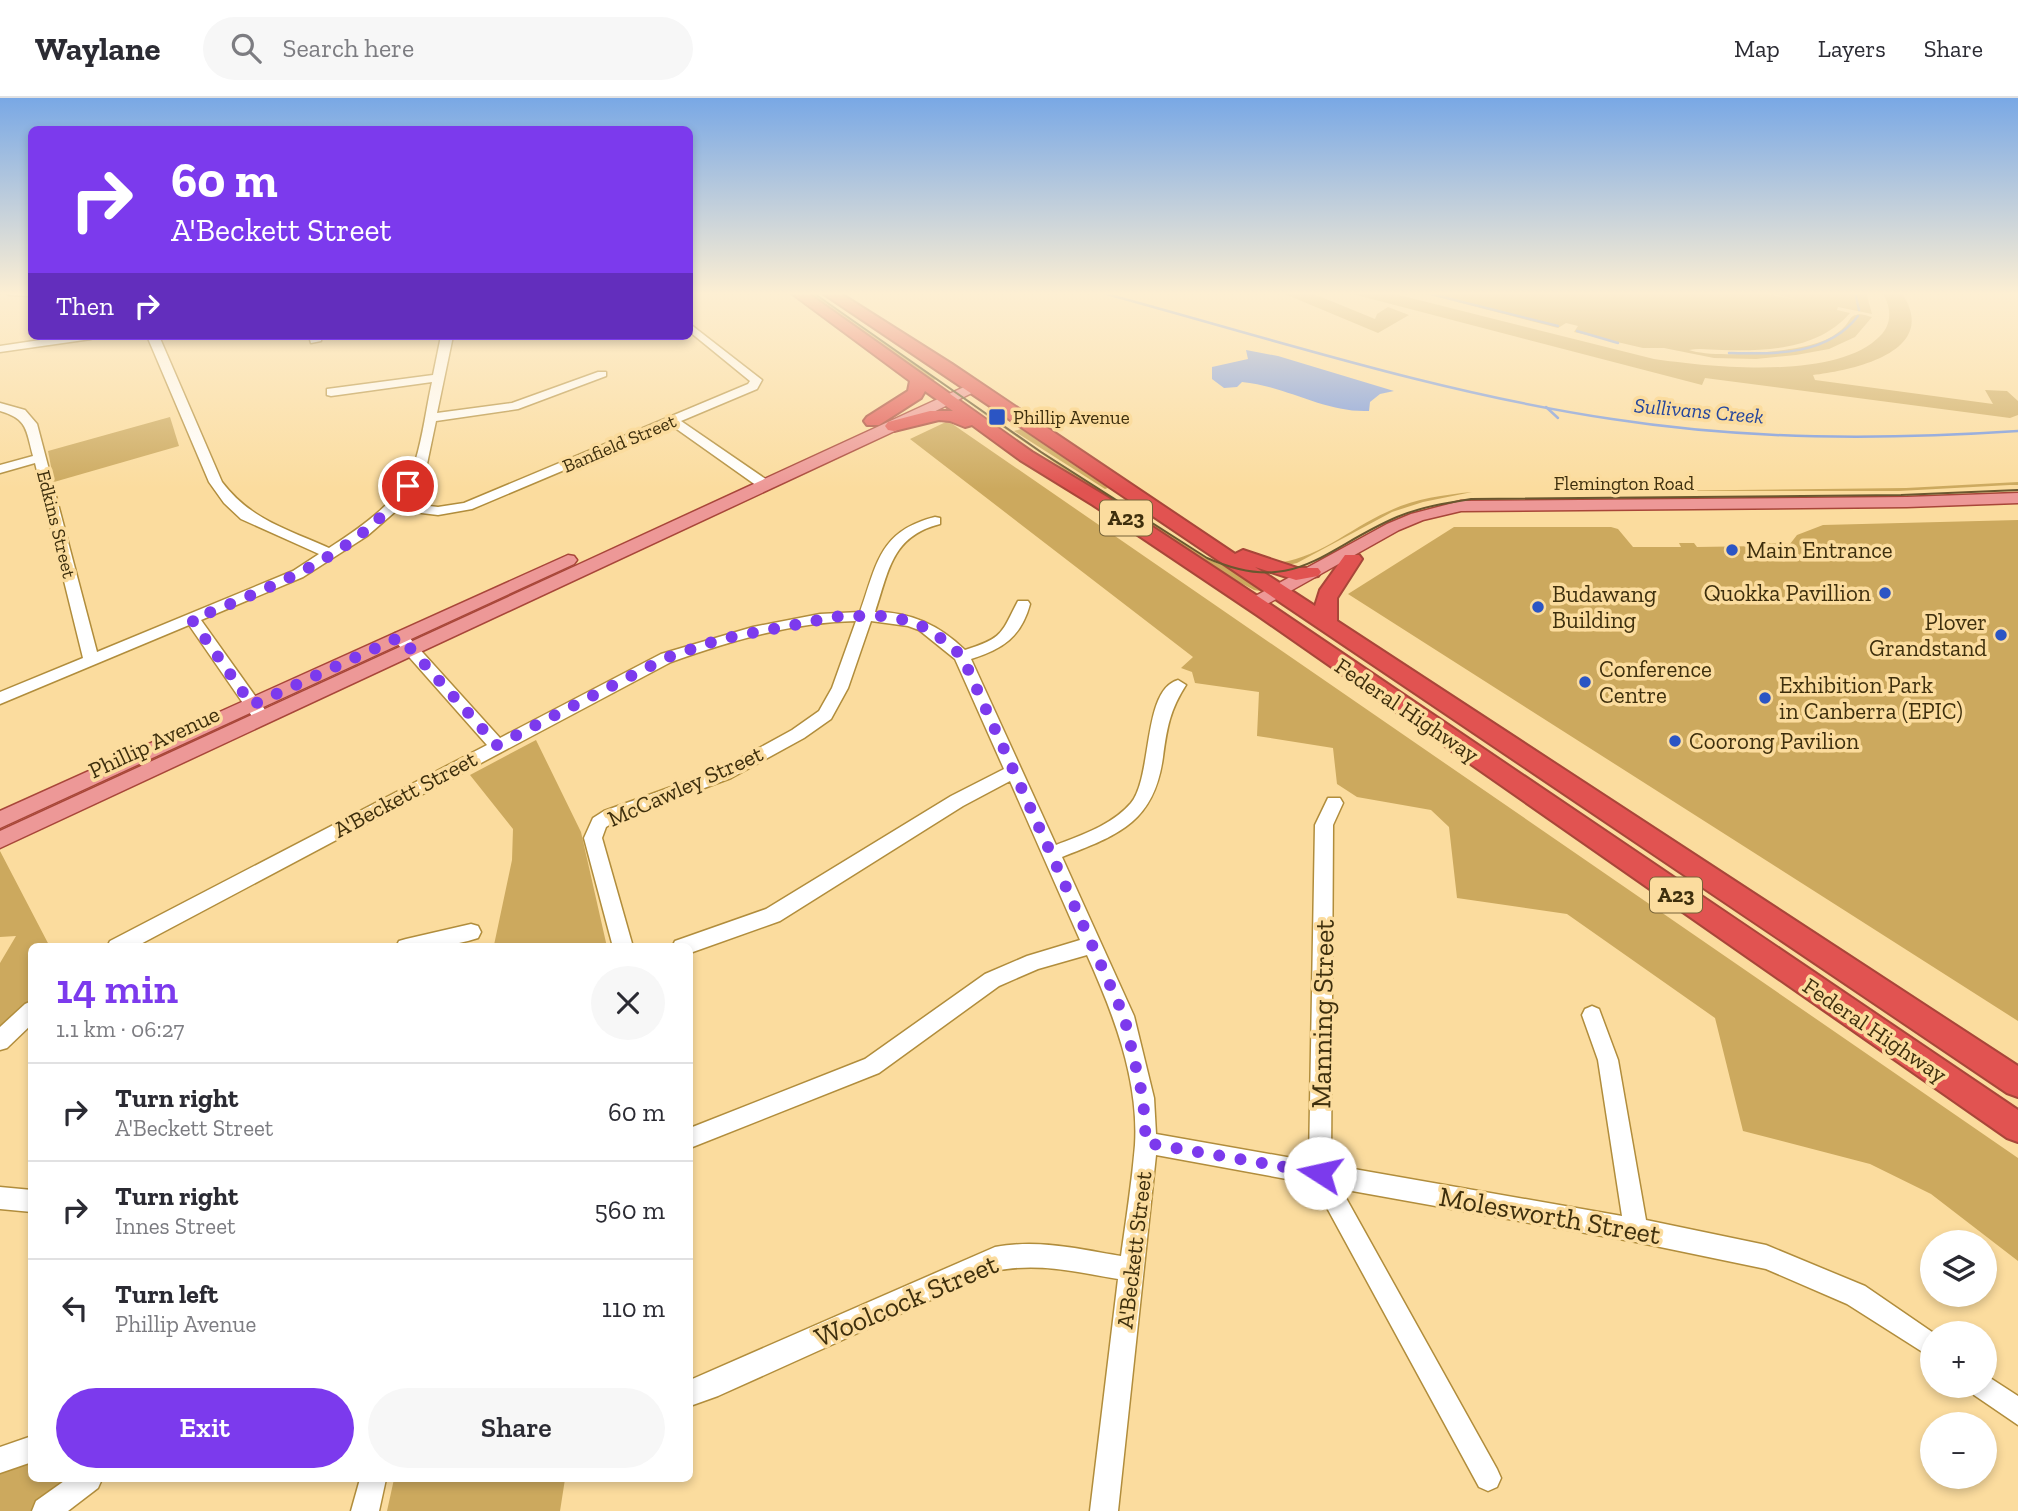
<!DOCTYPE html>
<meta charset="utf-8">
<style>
body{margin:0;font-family:"Zilla Slab",serif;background:#f7f7f7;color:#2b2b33;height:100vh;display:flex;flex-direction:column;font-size:26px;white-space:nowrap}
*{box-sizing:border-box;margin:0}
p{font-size:23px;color:#7c7c81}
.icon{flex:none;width:38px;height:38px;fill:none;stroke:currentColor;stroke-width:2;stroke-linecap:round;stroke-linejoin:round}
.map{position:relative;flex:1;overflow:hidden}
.panel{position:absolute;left:28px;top:845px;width:665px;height:539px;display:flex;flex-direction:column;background:#fff;border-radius:10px;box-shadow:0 4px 10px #0003}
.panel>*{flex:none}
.guide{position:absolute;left:28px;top:28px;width:665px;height:214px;border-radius:10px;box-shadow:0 4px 10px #0003;background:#7c3aed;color:#fff;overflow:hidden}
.buttons{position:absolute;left:1920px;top:1132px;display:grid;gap:14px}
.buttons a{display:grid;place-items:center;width:77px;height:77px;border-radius:50%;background:#fff;box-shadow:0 4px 10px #0003;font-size:35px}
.pin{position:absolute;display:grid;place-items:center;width:60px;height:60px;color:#fff;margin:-30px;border:4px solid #fff;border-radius:50%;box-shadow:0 2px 7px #0007}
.me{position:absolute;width:77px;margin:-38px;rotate:280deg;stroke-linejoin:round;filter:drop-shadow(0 0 5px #0008)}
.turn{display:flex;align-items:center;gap:24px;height:147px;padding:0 28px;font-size:32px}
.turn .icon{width:91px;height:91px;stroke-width:2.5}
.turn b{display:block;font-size:49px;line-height:60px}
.then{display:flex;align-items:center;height:66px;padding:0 28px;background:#0003;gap:14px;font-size:26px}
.round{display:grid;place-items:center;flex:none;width:74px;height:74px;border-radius:37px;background:#f7f7f7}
.head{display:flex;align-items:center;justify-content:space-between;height:119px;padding:0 28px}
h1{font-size:42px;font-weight:600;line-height:52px;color:#7c3aed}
.cta{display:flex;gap:14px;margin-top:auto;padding:14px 28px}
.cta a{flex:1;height:80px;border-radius:42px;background:#7c3aed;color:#fff;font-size:28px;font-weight:600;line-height:80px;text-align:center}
.cta a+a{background:#f7f7f7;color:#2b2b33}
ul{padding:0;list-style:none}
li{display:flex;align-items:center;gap:21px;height:98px;padding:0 28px;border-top:2px solid #e1e1e2}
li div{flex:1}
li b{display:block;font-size:26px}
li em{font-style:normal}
header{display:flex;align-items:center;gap:42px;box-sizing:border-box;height:98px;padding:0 35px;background:#fff;border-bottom:2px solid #e1e1e2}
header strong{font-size:33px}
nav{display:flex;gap:38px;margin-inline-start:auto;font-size:24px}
.search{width:490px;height:63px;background:#f7f7f7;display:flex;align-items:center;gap:18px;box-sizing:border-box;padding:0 24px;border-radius:38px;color:#7c7c81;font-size:26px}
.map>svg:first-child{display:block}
</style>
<header>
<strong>Waylane</strong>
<div class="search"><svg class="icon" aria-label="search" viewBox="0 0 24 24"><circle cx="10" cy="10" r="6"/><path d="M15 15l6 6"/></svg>Search here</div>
<nav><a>Map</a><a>Layers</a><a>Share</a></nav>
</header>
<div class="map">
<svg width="2018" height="1413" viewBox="0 0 2018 1413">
<rect width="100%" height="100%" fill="#fbdc9e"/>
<g fill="#cca95e">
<path d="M804,194H811L936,281L932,283L924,280Z"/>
<path d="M1280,194H1309L1375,221L1377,216L1388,209L1409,217L1378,235Z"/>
<path d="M1345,194H1387L1654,261C1710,269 1837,283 1880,238C1893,225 1891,208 1882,194H1901C1942,253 1855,272 1813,277L1815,282L1993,306L1985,292L2007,293L2018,303V317L2010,320L1705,280L1702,287Z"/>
<path d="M1419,194H1758L1797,202L1766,194H1866L1872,216L1838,209L1837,212L1850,215C1818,252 1767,253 1722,252C1711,252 1699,250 1689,252C1715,261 1790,254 1817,245C1827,242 1838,236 1845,228C1849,224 1850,218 1856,217C1860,215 1867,218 1872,219L1855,239L1829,251L1796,257L1756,261L1714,260L1664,250H1643L1574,234L1578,228L1566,225L1558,230Z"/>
<path d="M972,308L1207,461L1234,472L1266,494L1254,492L1237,483L1087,390L1077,380Z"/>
<path d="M170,319L179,348L54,384L48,353Z"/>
<path d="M948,323L2018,1060V1163L1931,1096L1870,1066L1743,1033L1715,920L1567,816L1457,800L1449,729L1431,712L1357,699L1337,686L1333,650L1257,638L1259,594L1195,585L1192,574L1181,570L1193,559L910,341Z"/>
<path d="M1021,331L1108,390L1105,391L1014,333Z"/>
<path d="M2018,384V387H2010L1899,393H1646L1906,390Z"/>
<path d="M1472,394L1423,404L1392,414L1297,465L1279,469L1273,465C1315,463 1349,431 1387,414C1413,401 1442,397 1472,394Z"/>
<path d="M2018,422V923L1348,496L1454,429H1611L1618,431L1633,449H1681L1679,445H1694L1697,449L1761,448L1760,445L1790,446L1797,437L1823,427Z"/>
<path d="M536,642L581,734L607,849H497L494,847L512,762L513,731L470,677Z"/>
<path d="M0,753L50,849H32L31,904L0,932V865L16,838L0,839Z"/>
<path d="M31,1359L32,1381H73L32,1413H0V1368Z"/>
<path d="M394,1381H565L560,1413H387Z"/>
</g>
<path fill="#7396e1" d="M1246,252L1278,258L1394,293L1380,296L1370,304L1369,313C1325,315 1286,288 1242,284L1237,289L1224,290L1212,281V269L1248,261Z"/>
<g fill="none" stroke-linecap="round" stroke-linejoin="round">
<g stroke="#7396e1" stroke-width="2.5">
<path d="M1099,194C1269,240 1438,295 1612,321C1747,342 1882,342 2018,333"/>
<path d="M1423,194L1558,228"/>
<path d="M1855,194L1859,212"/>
<path d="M1577,233L1618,245"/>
<path d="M1729,255C1775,256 1827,258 1858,218"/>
<path d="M1546,309L1558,320"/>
</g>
<defs>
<g id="minor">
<path d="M4,194H32V198L9,197Z"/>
<path d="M690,226L762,282L757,291L681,323L770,384V390H760L671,327L472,411L438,417L397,412L367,438L303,479L201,522L268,616L270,620L262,626L256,624L189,527L0,606V594L83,560L35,365L0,375V367L33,358C26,332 28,321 0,313V305L25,312L37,326L97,554L293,473L319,456L241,421L224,405L209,384L147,238H159L222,384C251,422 287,431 329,450C360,430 403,401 415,364C423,338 426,311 432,284L331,298L327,297V291L433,277L441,238H453L437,315L512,305L598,274H606V278L518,311L436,323L427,366L403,405L438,409L464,405L748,286L750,283L690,234Z"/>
<path d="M67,238H97L91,241L0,254V248Z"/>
<path d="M309,238H321V243L311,245Z"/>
<path d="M935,419L940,420V426C892,438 889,472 875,514C911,514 939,527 965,552C1004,540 1001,535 1018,503H1028L1030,506C1021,539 1003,551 971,561L1056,747C1082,737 1112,727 1131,705C1153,678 1142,592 1178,582L1186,587C1170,612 1167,629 1163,659C1154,725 1118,737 1062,759L1134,918L1154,1000L1156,1036L1309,1063L1315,727L1328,700H1340L1343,705L1333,727L1331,1067L1622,1118L1598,962L1582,917L1585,911L1592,908L1599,911L1618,962L1646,1122L1766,1147L1865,1188L1935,1236H1932V1260L1847,1206L1766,1171L1636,1144L1341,1091L1497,1371L1501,1380L1497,1389L1488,1393L1479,1389L1314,1086L1156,1057L1118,1413H1090L1118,1181C1076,1174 1038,1164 995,1173L718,1298L690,1308V1282L995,1149C1039,1141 1078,1151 1121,1158C1126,1121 1132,1084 1135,1047C1139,981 1113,915 1087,857L1038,871L999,888L879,975L690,1050V1030L865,961L985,876L1027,858L1080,842L1010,683L963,708L780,823L690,855V849H672L675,843L766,811L951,698L1004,671L955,561L919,532L908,528L871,523L848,590L831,621L804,640L731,680L616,723L606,729L602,740L633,849H613L584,740L593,720L604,713L719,672L792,632L819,613L832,590L856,523C793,524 730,543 671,564L135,849H107L110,843L487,647L395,543L392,539L395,535H405L500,640L661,556L753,529L820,516L860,514C877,466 879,433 935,419Z"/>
<path d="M471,826L478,828L481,834L478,840C451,849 425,849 396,849L399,843L406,841Z"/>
<path d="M32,903V926L7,950L0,952V929L25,906Z"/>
<path d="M0,1089L32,1092V1114L0,1111Z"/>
<path d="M1984,1276L2018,1298V1327L1974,1297L1970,1288H1984Z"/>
<path d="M32,1338V1364L0,1375V1349Z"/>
<path d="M67,1381H102L98,1390L68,1413H32L36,1403Z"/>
<path d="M360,1381H386L379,1413H351Z"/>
</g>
<g id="major">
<path d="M975,284L980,285V291L899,331L0,750V733Z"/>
<path d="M2018,395V405L1907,409L1461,413L1423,422L1399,432L1260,510H1248L1245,506L1248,502L1387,426L1411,416L1461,403L1907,399Z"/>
<path d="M568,457L574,458L577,462L574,466L0,730V713Z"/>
</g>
<g id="highway">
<path d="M790,194H806L1032,354L1107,399L1271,507L2018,1012V1044L2007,1040L1257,517L1093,407L1020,362L972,327L965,329L950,323L939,322L894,333L888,332L885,328L888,324L930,313H953L925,293L921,300L879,327H867L864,323L867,319L908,293L910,283Z"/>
<path d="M821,194H838L952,266L1235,456L1243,452L1297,470H1318L1321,474L1318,478L1296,482L1255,469L1315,508L1320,492L1345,457H1359L1362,461L1337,500V523L2018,968V999L2007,995Z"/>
</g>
</defs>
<use href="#minor" stroke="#b18d3c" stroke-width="3"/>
<use href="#major" stroke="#a84639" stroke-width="3"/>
<use href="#highway" stroke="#a84639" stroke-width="4"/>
<use href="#minor" fill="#fff" fill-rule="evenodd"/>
<use href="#major" fill="#ed9897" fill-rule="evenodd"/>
<use href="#highway" fill="#e15351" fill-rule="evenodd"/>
<path stroke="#6a572f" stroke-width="2" d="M812,194L1041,354L1207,460C1295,499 1322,451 1397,419C1421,409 1446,405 1471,401L1901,397L2018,392"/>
</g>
<linearGradient id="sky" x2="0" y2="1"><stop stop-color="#79a8e5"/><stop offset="0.5" stop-color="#fdefd3"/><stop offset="1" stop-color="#fdefd3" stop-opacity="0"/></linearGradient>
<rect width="2018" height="391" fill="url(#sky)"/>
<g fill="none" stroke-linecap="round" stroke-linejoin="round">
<path stroke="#7c3aed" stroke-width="12" stroke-dasharray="0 21.6" d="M408,388C357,458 270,489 192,522L252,607L400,539L497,647L666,560L721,541L840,518H882L911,523L932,533L962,558L1124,918L1143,1000L1146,1045L1320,1075"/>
</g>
<g fill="#2b55c4" stroke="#fbdc9e" stroke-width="2.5">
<rect x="988" y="310" width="18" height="18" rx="3.5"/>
<circle cx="1732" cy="452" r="7"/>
<circle cx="1885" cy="495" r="7"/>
<circle cx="1538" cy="509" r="7"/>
<circle cx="2001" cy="537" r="7"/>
<circle cx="1585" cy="584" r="7"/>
<circle cx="1765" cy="600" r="7"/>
<circle cx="1675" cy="643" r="7"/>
</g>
<g text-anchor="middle" stroke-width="7" stroke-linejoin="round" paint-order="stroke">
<g font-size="19" fill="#3e2f0d" stroke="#fbdc9e" text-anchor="start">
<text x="1013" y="326">Phillip Avenue</text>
</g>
<g font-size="19" fill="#3e2f0d" stroke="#fbdc9e">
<text transform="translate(619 345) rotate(-23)" y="7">Banfield Street</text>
<text x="1624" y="392">Flemington Road</text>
<text transform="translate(57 426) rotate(76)" y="7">Edkins Street</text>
</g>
<g font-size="21" font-style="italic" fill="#23459d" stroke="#fbdc9e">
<text transform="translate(1699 313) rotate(5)" y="7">Sullivans Creek</text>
</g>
<g fill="#fbdc9e" stroke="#776338" stroke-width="2">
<rect x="1100" y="402.5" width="52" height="35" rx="5"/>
<rect x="1650" y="779.5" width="52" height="35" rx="5"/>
</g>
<g font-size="21" font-weight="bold" fill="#3e2f0d">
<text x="1126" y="427">A23</text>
<text x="1676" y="804">A23</text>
</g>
<g font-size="23" fill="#3e2f0d" stroke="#fbdc9e" text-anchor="start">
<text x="1746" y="460">Main Entrance</text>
<text x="1871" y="503" text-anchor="end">Quokka Pavillion</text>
<text x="1552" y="504">Budawang<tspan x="1552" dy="26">Building</tspan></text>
<text x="1987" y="532" text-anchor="end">Plover<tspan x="1987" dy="26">Grandstand</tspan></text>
<text x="1599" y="579">Conference<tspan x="1599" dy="26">Centre</tspan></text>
<text x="1779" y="595">Exhibition Park<tspan x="1779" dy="26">in Canberra (EPIC)</tspan></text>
<text x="1689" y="651">Coorong Pavilion</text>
</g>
<g font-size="23" fill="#3e2f0d" stroke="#fbdc9e">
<text transform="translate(1407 612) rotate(34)" y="8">Federal Highway</text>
<text transform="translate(154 644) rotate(-25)" y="8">Phillip Avenue</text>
<text transform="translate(685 688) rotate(-24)" y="8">McCawley Street</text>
<text transform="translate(405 696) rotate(-28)" y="8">A'Beckett Street</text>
<text transform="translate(1875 932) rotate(34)" y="8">Federal Highway</text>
<text transform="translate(1134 1152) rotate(-83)" y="8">A'Beckett Street</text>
</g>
<g font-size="28" fill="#3e2f0d" stroke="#fbdc9e">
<text transform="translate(1322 916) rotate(-89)" y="10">Manning Street</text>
<text transform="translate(1550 1117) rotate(10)" y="10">Molesworth Street</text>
<text transform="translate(906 1202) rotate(-23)" y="10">Woolcock Street</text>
</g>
</g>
</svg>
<div class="buttons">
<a><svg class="icon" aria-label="layers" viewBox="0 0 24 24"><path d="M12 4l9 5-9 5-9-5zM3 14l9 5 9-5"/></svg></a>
<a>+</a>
<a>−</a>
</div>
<div class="pin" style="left:408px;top:388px;background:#d93025"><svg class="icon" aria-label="arrive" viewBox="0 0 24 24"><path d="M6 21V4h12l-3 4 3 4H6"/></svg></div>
<svg class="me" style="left:1320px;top:1075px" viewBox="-20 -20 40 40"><circle r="19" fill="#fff"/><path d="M0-13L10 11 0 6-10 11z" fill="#7c3aed"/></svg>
<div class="guide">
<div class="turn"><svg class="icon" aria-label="right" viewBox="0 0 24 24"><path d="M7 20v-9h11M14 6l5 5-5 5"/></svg><div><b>60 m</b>A'Beckett Street</div></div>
<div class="then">Then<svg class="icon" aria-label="right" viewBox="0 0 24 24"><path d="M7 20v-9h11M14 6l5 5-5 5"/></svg></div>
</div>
<section class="panel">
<div class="head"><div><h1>14 min</h1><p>1.1 km · 06:27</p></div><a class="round"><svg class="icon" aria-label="close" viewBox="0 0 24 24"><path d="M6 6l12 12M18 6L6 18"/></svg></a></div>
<ul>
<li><svg class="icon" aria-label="right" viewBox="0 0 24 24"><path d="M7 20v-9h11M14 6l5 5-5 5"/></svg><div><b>Turn right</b><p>A'Beckett Street</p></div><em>60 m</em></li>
<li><svg class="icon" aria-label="right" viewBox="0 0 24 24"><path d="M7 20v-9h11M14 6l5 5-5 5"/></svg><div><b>Turn right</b><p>Innes Street</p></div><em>560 m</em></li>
<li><svg class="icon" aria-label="left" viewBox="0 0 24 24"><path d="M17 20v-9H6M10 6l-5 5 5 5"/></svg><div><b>Turn left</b><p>Phillip Avenue</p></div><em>110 m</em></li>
</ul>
<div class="cta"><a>Exit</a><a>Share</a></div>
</section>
</div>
